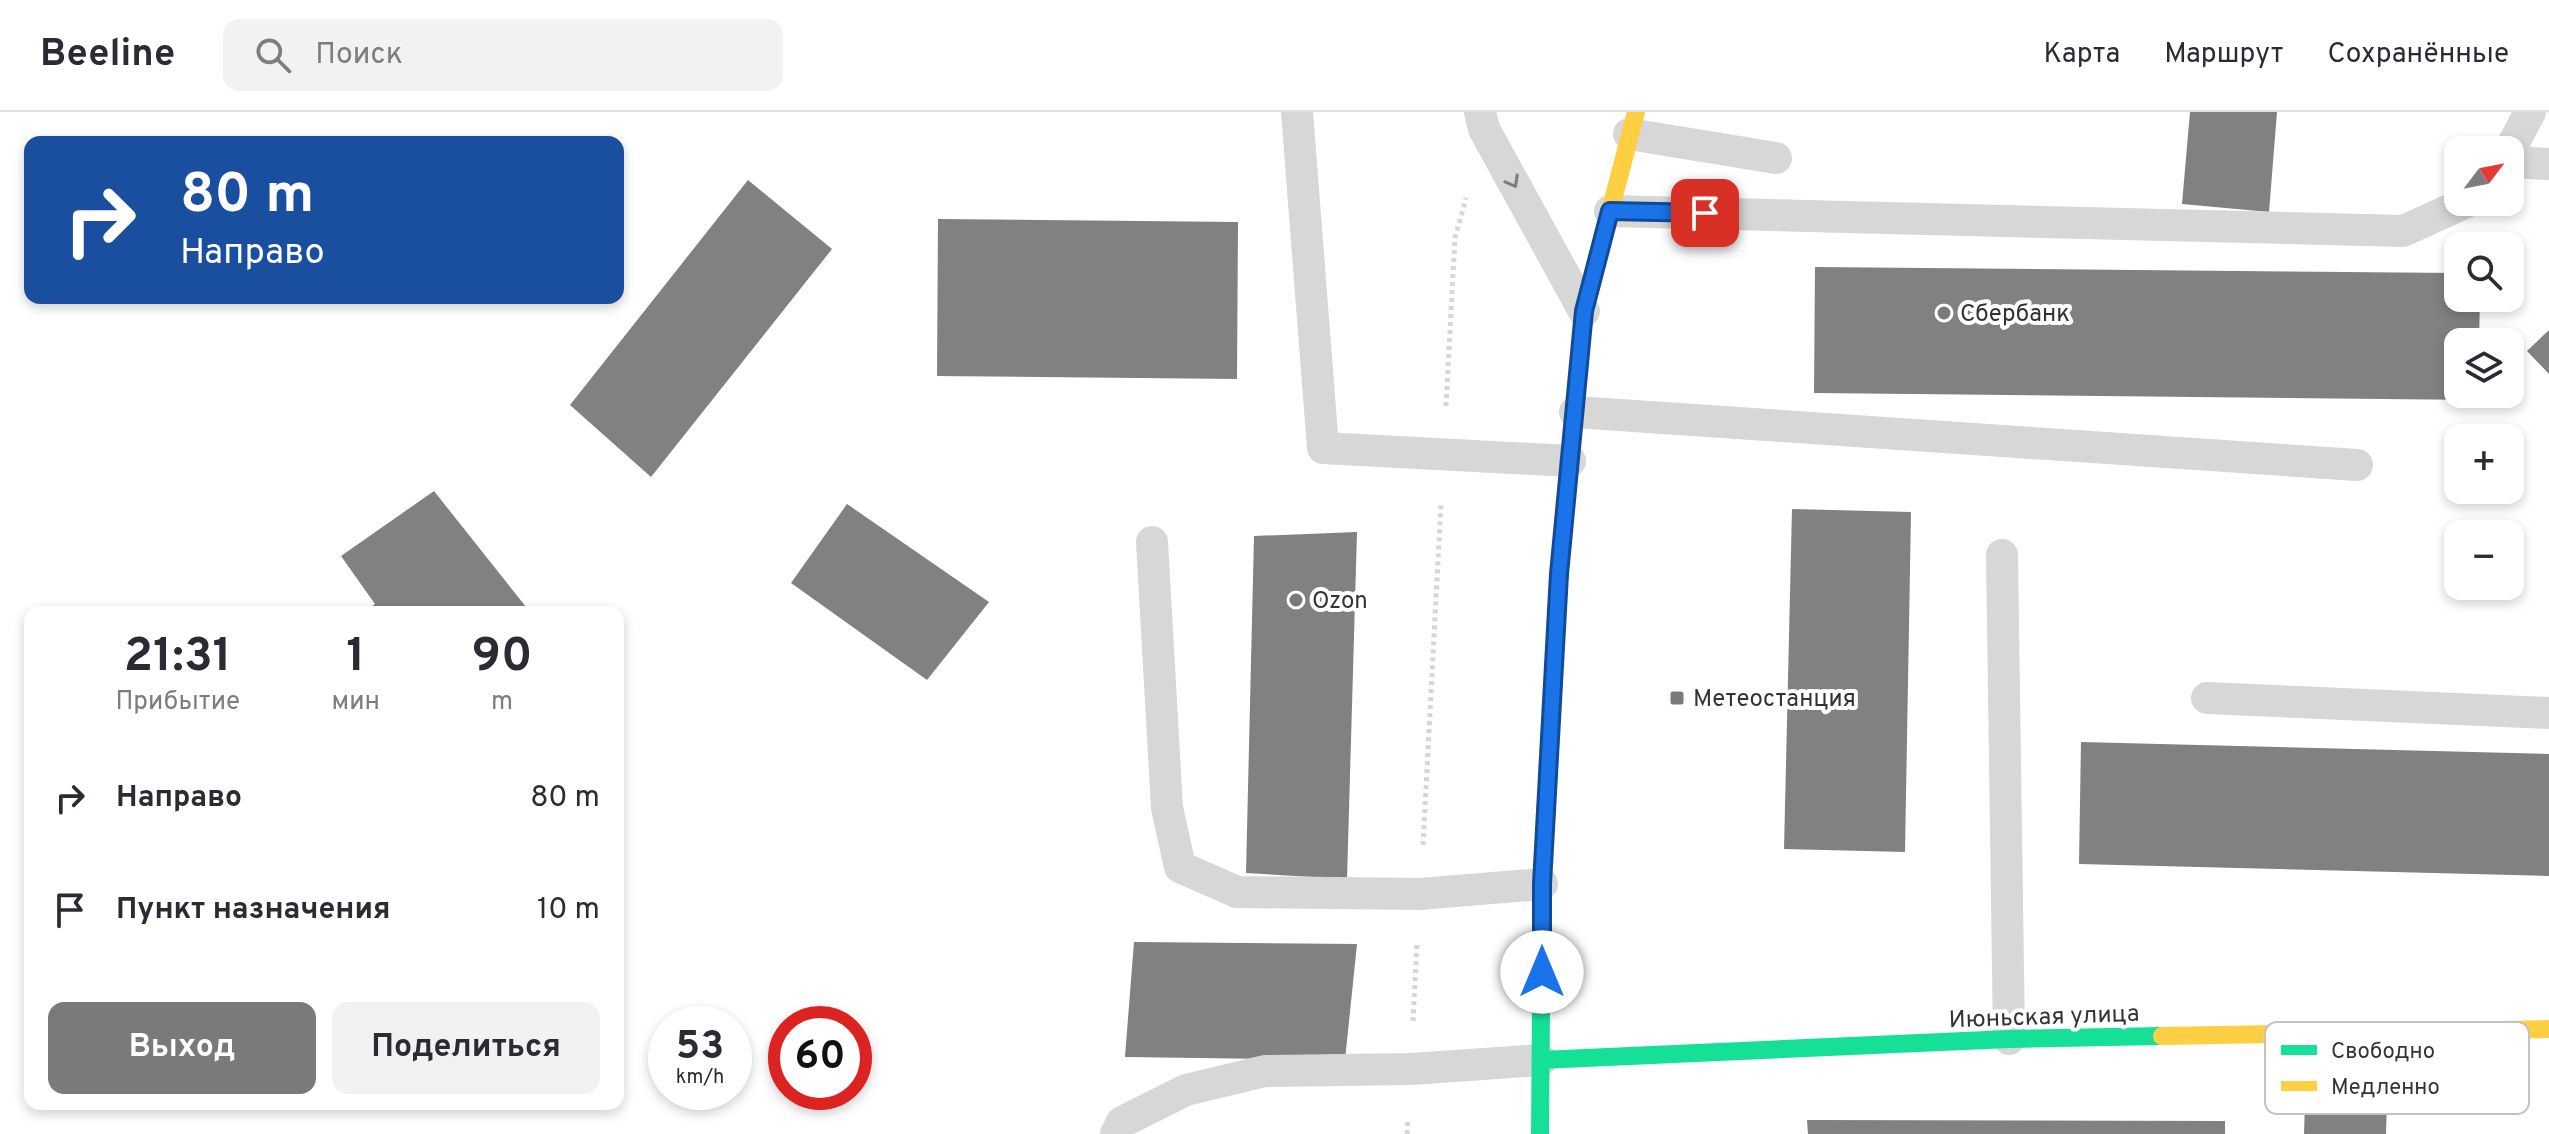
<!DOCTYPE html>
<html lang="ru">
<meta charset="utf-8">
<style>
body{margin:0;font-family:Overpass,sans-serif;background:#f2f2f3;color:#2b2b33;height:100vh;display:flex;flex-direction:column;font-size:30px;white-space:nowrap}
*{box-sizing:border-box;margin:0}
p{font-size:26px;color:#7c7c81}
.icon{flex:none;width:44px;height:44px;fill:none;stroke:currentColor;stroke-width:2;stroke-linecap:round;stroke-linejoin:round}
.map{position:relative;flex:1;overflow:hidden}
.details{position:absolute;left:24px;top:494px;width:600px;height:504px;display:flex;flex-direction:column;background:#fff;border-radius:16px;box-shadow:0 4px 12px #0003}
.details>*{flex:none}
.guide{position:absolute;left:24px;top:24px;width:600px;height:168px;border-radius:16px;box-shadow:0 4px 12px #0003;background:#1a4fa0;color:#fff;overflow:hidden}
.needle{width:52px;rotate:58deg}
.fabs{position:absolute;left:2444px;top:24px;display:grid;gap:16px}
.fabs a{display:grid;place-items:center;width:80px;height:80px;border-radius:16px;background:#fff;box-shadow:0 4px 12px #0003;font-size:40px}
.speed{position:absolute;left:648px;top:894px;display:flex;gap:16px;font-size:40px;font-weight:700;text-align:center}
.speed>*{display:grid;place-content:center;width:104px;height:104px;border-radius:50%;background:#fff;box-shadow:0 4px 12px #0003;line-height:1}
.speed small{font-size:20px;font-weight:400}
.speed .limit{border:12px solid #d22;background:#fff;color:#111}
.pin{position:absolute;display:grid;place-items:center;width:68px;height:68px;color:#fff;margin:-34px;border-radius:16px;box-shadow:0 4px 12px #0006}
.me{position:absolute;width:88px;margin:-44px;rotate:0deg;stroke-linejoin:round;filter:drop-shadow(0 0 6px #0008)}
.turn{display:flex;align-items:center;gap:28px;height:168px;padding:0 24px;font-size:36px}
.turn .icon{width:104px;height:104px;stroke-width:2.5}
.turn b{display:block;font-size:56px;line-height:68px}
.eta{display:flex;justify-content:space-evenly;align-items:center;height:136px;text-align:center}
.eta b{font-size:48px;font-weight:700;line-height:56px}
.primary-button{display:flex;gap:16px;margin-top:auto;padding:16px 24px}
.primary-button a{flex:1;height:92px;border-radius:16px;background:#7a7a7a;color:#fff;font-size:32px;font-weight:700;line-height:92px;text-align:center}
.primary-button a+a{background:#f2f2f3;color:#2b2b33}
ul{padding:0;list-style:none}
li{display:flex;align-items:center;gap:24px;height:112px;padding:0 24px}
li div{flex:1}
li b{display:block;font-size:30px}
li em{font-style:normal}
header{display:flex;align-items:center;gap:48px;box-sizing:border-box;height:112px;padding:0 40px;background:#fff;border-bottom:2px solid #e1e1e2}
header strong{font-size:38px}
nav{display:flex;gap:44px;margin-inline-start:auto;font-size:28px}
.search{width:560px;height:72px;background:#f2f2f3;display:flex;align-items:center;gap:20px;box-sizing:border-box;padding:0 28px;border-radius:16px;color:#7c7c81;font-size:30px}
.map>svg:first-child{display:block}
</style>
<header>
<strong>Beeline</strong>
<div class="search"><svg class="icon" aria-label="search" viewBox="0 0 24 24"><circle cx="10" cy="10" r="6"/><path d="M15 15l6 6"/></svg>Поиск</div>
<nav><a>Карта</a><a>Маршрут</a><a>Сохранённые</a></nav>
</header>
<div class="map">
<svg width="2549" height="1022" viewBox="0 0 2549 1022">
<rect width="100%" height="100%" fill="#fff"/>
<g fill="#818181">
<path d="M2190,0H2277L2269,100L2182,92Z"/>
<path d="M748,68L832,137L651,365L570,293Z"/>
<path d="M938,107L1238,110L1237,267L937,264Z"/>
<path d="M1815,155L2458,161V186H2480L2479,230H2458V282H2479V288L1814,281Z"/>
<path d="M2549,218V262L2527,239Z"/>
<path d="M434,379L530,500H363L375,492L341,444Z"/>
<path d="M847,392L989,490L927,568L791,471Z"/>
<path d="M1792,397L1911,400L1905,740L1784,737Z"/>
<path d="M1357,420L1347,767L1246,761L1254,424Z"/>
<path d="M2081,630L2549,642V764L2079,752Z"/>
<path d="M1134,830L1357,832L1345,948L1125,945Z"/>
<path d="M2284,954L2388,957L2386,1022H2304L2305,988H2283Z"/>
<path d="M1807,1008L2225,1009V1022H1808Z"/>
</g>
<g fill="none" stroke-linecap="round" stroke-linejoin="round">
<g stroke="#d6d6d6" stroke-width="5" stroke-dasharray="4 4" stroke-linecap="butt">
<path d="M1446,294L1455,126L1466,86"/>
<path d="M1423,733L1441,392"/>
<path d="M1413,909L1417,831"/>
<path d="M1407,1022L1408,1007"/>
</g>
<g stroke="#d7d7d7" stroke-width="32">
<path d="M1297,0L1323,336L1570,349"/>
<path d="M1480,0L1484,17L1584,199"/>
<path d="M1629,22L1776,46"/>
<path d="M2510,38L2530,0"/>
<path d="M2510,50L2549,52"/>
<path d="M1610,99L2403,119L2467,90"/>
<path d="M1575,300L2357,353"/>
<path d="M1152,430L1167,696L1180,755L1237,780L1420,782L1542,772"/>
<path d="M2002,443L2009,927"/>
<path d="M2207,586L2549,601"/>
<path d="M1116,1022L1122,1010L1186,978L1265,959L1411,957L1541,948"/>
</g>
<g stroke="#16e098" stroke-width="18">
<path d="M1541,948L2009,927L2162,924"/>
<path d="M1540,1022L1542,772L1560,451"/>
</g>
<g stroke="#ffcf43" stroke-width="18">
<path d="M1560,451L1584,199L1636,0"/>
<path d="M2162,924L2549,917"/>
</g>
</g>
<defs><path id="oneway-chevron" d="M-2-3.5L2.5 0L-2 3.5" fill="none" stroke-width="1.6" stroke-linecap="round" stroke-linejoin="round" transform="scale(2)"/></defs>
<use stroke="#7d7d7d" href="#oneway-chevron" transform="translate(1513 70) rotate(61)"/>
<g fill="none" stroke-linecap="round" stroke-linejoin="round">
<defs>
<path id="route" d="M1542,860V772L1559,462L1584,199L1610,99L1705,101"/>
</defs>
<use href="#route" stroke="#114b97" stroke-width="20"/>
<use href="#route" stroke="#1a73e8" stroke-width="14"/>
</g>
<g fill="#7a7a7a" stroke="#fff" stroke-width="3">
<circle cx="1944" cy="201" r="8"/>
<circle cx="1296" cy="488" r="8"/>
<rect x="1669" y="578" width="16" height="16" rx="4"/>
</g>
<g text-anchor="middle" stroke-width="8" stroke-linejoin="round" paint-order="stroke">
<g font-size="24" fill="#333" stroke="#fff" text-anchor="start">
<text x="1960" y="209">Сбербанк</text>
<text x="1312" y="496">Ozon</text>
<text x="1693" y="594">Метеостанция</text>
</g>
<g font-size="24" fill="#333" stroke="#fff">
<text transform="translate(2044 904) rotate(-2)" y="8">Июньская улица</text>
</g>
</g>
<rect x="2265" y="910" width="264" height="92" rx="12" fill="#fff" stroke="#c2c2c2" stroke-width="2"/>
<rect x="2281" y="933" width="36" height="10" fill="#16e098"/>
<rect x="2281" y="969" width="36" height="10" fill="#ffcf43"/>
<g font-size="22" fill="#333">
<text x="2331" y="946">Свободно</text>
<text x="2331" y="982">Медленно</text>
</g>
</svg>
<div class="fabs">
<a><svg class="needle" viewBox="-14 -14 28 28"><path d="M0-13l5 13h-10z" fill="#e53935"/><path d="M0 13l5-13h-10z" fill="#7c7c81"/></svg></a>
<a><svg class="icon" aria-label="search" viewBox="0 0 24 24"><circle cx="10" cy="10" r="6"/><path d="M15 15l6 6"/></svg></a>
<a><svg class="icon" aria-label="layers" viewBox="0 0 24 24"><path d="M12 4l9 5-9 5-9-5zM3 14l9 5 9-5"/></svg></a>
<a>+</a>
<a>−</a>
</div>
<div class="speed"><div>53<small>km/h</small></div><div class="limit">60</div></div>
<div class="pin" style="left:1705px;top:101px;background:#d93025"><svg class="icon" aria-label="arrive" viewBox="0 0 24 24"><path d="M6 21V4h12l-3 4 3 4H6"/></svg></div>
<svg class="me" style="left:1542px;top:860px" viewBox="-20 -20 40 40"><circle r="19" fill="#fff"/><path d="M0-13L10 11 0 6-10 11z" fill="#1a73e8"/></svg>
<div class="guide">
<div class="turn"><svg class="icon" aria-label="right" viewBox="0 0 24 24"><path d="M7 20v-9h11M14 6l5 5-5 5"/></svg><div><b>80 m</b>Направо</div></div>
</div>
<section class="details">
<div class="eta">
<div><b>21:31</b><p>Прибытие</p></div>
<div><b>1</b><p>мин</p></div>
<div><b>90</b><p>m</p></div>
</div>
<ul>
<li><svg class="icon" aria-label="right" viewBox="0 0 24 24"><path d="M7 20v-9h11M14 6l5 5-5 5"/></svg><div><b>Направо</b></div><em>80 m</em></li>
<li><svg class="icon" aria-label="arrive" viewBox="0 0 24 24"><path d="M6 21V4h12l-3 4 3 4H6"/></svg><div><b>Пункт назначения</b></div><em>10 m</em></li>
</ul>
<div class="primary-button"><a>Выход</a><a>Поделиться</a></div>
</section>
</div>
